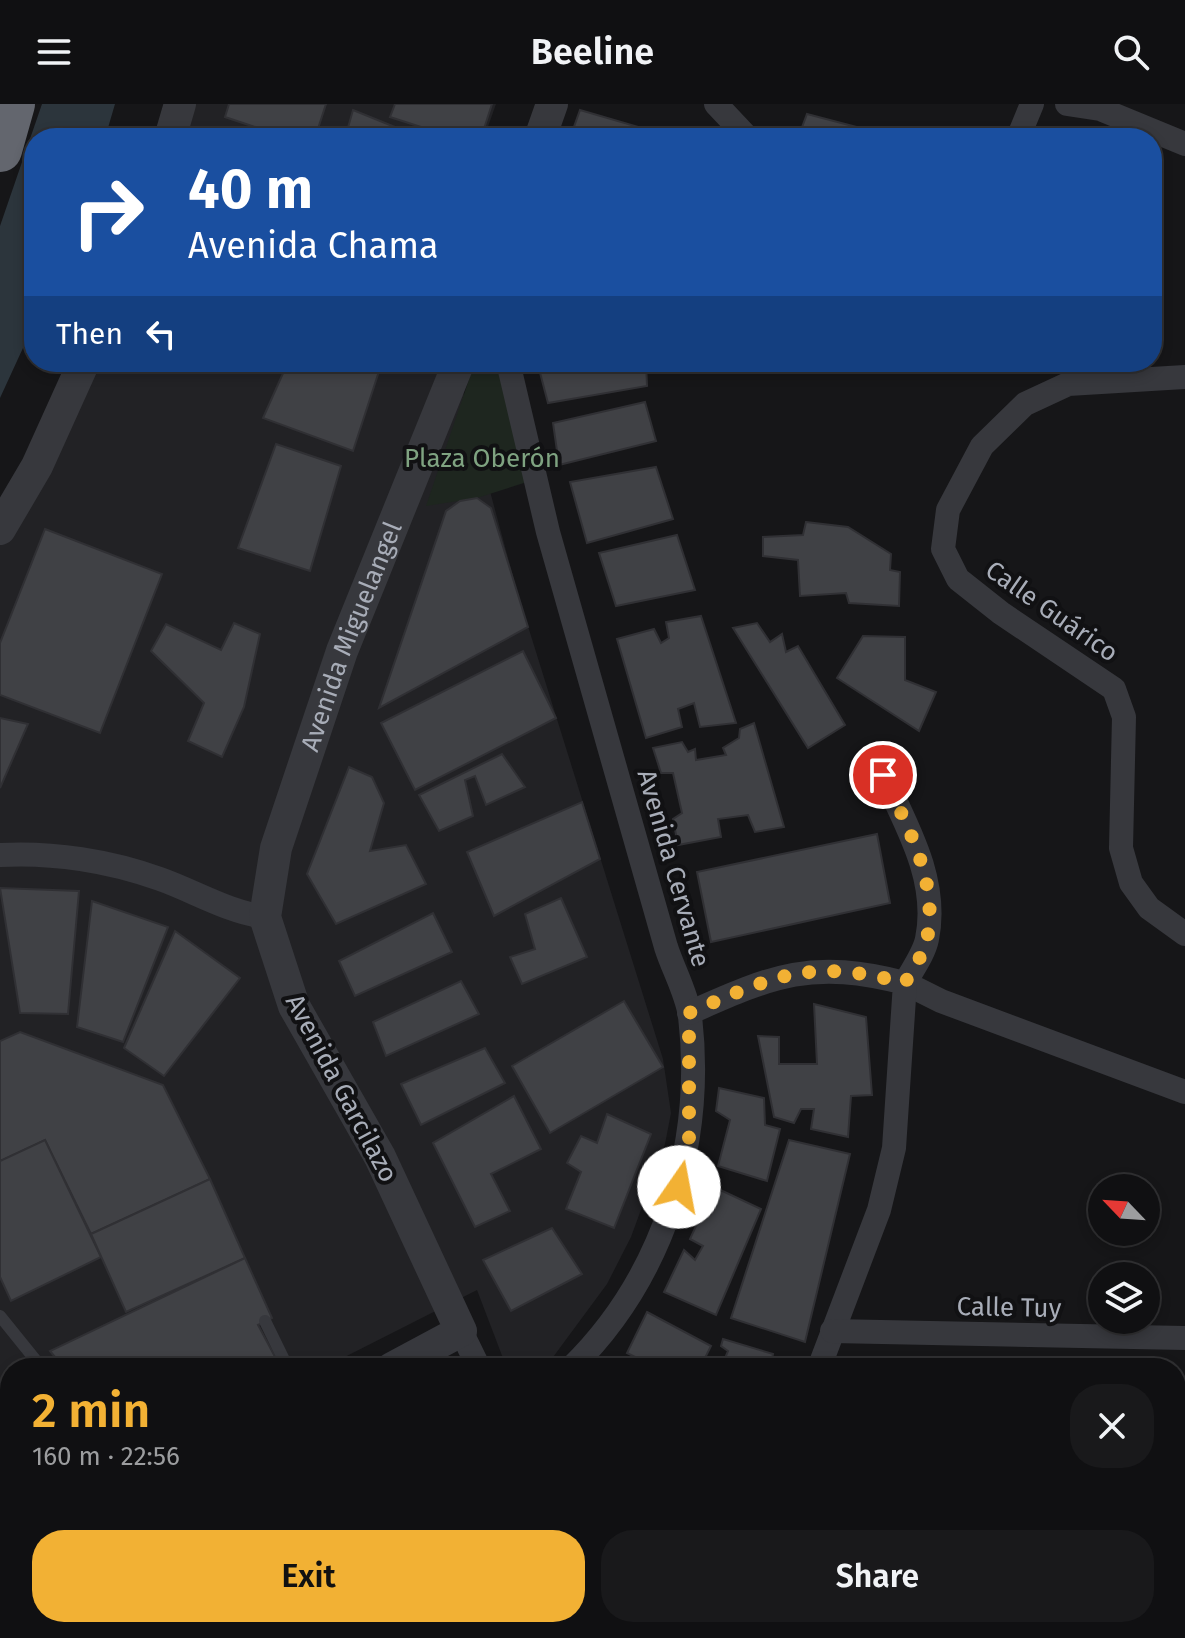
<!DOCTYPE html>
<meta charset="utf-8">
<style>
body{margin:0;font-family:"Fira Sans",sans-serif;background:#19191b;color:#f1f3f6;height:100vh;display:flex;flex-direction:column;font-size:30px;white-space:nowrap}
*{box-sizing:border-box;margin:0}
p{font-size:26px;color:#9c9d9f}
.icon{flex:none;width:44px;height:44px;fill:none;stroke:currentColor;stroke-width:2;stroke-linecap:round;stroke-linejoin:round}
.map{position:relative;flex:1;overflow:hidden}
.panel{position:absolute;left:0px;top:1254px;width:1186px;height:280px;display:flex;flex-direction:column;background:#101012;border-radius:32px 32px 0 0;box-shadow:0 4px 12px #0003,0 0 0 2px #303032}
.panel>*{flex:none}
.top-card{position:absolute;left:24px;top:24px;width:1138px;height:244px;border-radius:32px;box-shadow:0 4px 12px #0003,0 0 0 2px #303032;background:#1a4fa0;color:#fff;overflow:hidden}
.needle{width:52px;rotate:295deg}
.tools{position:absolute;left:1088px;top:1070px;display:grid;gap:16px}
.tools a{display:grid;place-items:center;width:72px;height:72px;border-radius:50%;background:#101012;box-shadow:0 4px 12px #0003,0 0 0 2px #303032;font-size:40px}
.pin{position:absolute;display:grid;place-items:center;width:68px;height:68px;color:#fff;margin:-34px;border:4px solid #fff;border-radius:50%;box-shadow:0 2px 8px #0007}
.me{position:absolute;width:88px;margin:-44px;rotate:12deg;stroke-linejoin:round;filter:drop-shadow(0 0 6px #0008)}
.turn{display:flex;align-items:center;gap:28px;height:168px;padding:0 32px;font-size:36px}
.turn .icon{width:104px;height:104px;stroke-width:2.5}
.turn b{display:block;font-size:56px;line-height:68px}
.then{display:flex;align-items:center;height:76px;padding:0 32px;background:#0003;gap:16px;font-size:30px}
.round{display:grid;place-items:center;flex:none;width:84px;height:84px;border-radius:32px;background:#19191b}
.summary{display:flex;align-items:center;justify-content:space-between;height:136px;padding:0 32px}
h1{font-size:48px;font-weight:600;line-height:60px;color:#f2b134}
.primary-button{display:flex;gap:16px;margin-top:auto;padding:16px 32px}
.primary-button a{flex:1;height:92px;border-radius:32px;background:#f2b134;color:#111;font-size:32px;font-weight:600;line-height:92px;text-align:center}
.primary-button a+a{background:#19191b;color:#f1f3f6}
header{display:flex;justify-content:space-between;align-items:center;height:104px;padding:0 32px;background:#101012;font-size:36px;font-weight:600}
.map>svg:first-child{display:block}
</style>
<header><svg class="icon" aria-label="menu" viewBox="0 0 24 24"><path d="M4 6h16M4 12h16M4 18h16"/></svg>Beeline<svg class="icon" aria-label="search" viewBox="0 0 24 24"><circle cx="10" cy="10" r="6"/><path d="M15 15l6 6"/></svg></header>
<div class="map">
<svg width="1185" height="1534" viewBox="0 0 1185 1534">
<rect width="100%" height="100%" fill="#161618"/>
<g fill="#222225">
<path d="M184,0H496L484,34H172Z"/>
<path d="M86,258H455L517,487L663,955L671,1009L665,1040L631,1133L607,1180L545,1264L506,1262L477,1186L323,1264H10V1386L0,1376V421Z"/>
</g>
<path fill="#1e261f" d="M475,258H499L527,378L477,394L426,402Z"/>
<path fill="#2c353c" d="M42,0H115L105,34H34V220L0,294V122Z"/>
<g fill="#404145" stroke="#303034" stroke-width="2">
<path d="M229,0H326L315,34H288L225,13Z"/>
<path d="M395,0H492L481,34H455L390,13Z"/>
<path d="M353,6L422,34H345Z"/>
<path d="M580,6L642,24L636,34H570Z"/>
<path d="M807,10L887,31L886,34H798Z"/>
<path d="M288,258H382L353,347L263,314Z"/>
<path d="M559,258H646L647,282L548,299L538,261Z"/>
<path d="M645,298L656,337L559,361L553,319Z"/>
<path d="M276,340L341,362L310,467L238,444Z"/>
<path d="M656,363L673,415L587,439L570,378Z"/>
<path d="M477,394L491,404L528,523L379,604L446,407L460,397Z"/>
<path d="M806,418L848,423L891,450L890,466L900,468L899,502L849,499L846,489L800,492L798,456L763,452V433L803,431Z"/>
<path d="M45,425L162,470L100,629L0,591V539Z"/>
<path d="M677,431L695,486L616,502L599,449Z"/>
<path d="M701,512L736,619L700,623L694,599L678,605L682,623L646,634L617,535L654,525L661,539L669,534L666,518Z"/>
<path d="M234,519L260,530L244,603L222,653L188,637L204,599L151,547L166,520L221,546Z"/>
<path d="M757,519L770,538L782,530L786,548L798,542L845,621L808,644L733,524Z"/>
<path d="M863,532L905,533V576L936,588L919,627L837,574Z"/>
<path d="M523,547L556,614L415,686L381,619Z"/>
<path d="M0,614L28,620L0,684Z"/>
<path d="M754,619L784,723L755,728L748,711L718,715L721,733L678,741L673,715L682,709L673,669H661L653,644L682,638L688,648L695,645L696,656L726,651L723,644L739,634L740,625Z"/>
<path d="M502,650L525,683L486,701L475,672L465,676L473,712L439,727L419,691Z"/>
<path d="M349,663L372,673L384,699L370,747L406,741L426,780L336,820L307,770Z"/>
<path d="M582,698L600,755L494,812L467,748Z"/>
<path d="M877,730L890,799L711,838L697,768Z"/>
<path d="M0,784L79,787L68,910L20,909Z"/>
<path d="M561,794L587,853L522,880L510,853L535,845L525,810Z"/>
<path d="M92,797L168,823L123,938L77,923Z"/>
<path d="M433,809L452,848L355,892L339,857Z"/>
<path d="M175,827L240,874L164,972L124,944Z"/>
<path d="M461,877L479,910L386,952L373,918Z"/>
<path d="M624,897L663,963L550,1029L512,962Z"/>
<path d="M814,900L866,913L872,991L851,992L848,1033L811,1025L814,1005H801L794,1019L774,1013L758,932L779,933V960H817Z"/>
<path d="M20,928L163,981L210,1075L91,1130L45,1036L0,1057V937Z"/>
<path d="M485,944L505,979L421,1021L401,980Z"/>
<path d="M719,984L764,994L765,1021L780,1025L767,1077L718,1062L730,1016L716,1007Z"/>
<path d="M514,992L541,1045L491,1070L510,1107L475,1123L433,1039Z"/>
<path d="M607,1010L651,1030L614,1124L566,1105L581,1068L567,1059L581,1032L597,1039Z"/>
<path d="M45,1036L101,1153L11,1197L0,1173V1057Z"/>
<path d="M789,1036L850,1050L805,1238L731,1214Z"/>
<path d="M210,1075L245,1154L126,1208L91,1130Z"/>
<path d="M714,1083L761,1105L716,1211L664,1188L684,1146L695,1156L703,1142L690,1135Z"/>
<path d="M552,1124L582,1170L511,1207L483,1156Z"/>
<path d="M245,1154L272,1214L258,1221L281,1264H64L50,1247Z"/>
<path d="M647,1208L711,1242L700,1264H657L627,1249Z"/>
<path d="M723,1235L773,1250L771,1259L790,1264H721L728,1247L721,1242Z"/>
<path d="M176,1524H337L343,1534H188Z"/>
<path d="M390,1524H434L410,1534H394Z"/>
<path d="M678,1524H694L697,1534H647Z"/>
<path d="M722,1524H798L800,1534H724Z"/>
</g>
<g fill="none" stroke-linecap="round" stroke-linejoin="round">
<g stroke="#37383d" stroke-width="12">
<path d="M0,1212L42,1264"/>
<path d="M265,1217L288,1264"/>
</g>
<g stroke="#37383d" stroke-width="24">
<path d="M716,0L748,34"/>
<path d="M1067,0L1100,5L1185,40"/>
<path d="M1018,34L1032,0"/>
<path d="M508,258L548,428L666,843C673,865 687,890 690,912C705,1041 664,1173 571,1264"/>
<path d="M1185,273L1068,280L1025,300L982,342L948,406L943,445L958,475L1001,509L1114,585L1124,613L1121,744L1131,779L1149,804L1185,830"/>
<path d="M883,671C907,722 939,777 927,835C924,850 912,866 905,879L941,897L1185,988"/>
<path d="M0,751C53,748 110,757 160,775C194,787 228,808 265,813"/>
<path d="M689,909C774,871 812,855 905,879L894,1044L879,1106L819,1264"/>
<path d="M461,1227L479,1264"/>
<path d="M832,1227L1185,1234"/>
<path d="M32,1524L34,1534"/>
<path d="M64,1524L77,1534"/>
<path d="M119,1524L132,1534"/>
<path d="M568,1524L571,1534"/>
<path d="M821,1524L824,1534"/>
<path d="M886,1534L937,1527L1060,1534"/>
</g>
<g stroke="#37383d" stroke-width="32">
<path d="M170,34L180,0"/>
<path d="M540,34L552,0"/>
<path d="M0,425L37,362L84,258"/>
<path id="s1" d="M392,1264L461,1227L380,1053L294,902L265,813L276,744L342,547L459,258"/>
<path d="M0,1446L10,1456"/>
</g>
<path stroke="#63666e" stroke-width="44" d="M0,46L13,0"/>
</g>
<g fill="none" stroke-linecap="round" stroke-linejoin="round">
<path stroke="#f2b134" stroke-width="14" stroke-dasharray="0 25.2" d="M679,1083L689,1034V909C776,871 809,854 905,879C912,866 924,850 927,835C939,777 907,722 883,671"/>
</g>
<g text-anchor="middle" stroke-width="8" stroke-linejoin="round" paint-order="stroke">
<g font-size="26" fill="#7fa381" stroke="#111113">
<text x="482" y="363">Plaza Oberón</text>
</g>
<g font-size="26" fill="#a8adb8" stroke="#111113">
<text transform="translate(1052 507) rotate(35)" y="9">Calle Guárico</text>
<text dy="9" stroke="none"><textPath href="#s1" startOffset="832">Avenida Miguelangel</textPath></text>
<text transform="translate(674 764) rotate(74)" y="9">Avenida Cervante</text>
<text transform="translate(342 984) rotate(62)" y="9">Avenida Garcilazo</text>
<text transform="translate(1009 1203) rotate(1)" y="9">Calle Tuy</text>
</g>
</g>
</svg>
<div class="tools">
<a><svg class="needle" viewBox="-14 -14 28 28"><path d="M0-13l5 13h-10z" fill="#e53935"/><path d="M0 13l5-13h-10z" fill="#9c9d9f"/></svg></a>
<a><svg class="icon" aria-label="layers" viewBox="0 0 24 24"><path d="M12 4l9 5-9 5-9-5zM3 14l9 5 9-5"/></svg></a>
</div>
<div class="pin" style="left:883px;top:671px;background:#d93025"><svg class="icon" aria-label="arrive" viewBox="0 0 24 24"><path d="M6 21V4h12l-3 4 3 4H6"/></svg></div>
<svg class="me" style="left:679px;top:1083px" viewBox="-20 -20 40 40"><circle r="19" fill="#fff"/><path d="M0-13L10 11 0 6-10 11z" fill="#f2b134"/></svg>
<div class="top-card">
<div class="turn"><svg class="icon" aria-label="right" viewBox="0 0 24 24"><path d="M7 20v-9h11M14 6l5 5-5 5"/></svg><div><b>40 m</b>Avenida Chama</div></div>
<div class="then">Then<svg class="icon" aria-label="left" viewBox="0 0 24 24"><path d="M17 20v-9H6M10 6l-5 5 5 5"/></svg></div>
</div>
<section class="panel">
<div class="summary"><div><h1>2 min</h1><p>160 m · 22:56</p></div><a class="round"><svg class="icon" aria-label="close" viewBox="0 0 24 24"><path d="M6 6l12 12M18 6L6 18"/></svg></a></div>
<div class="primary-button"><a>Exit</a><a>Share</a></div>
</section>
</div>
